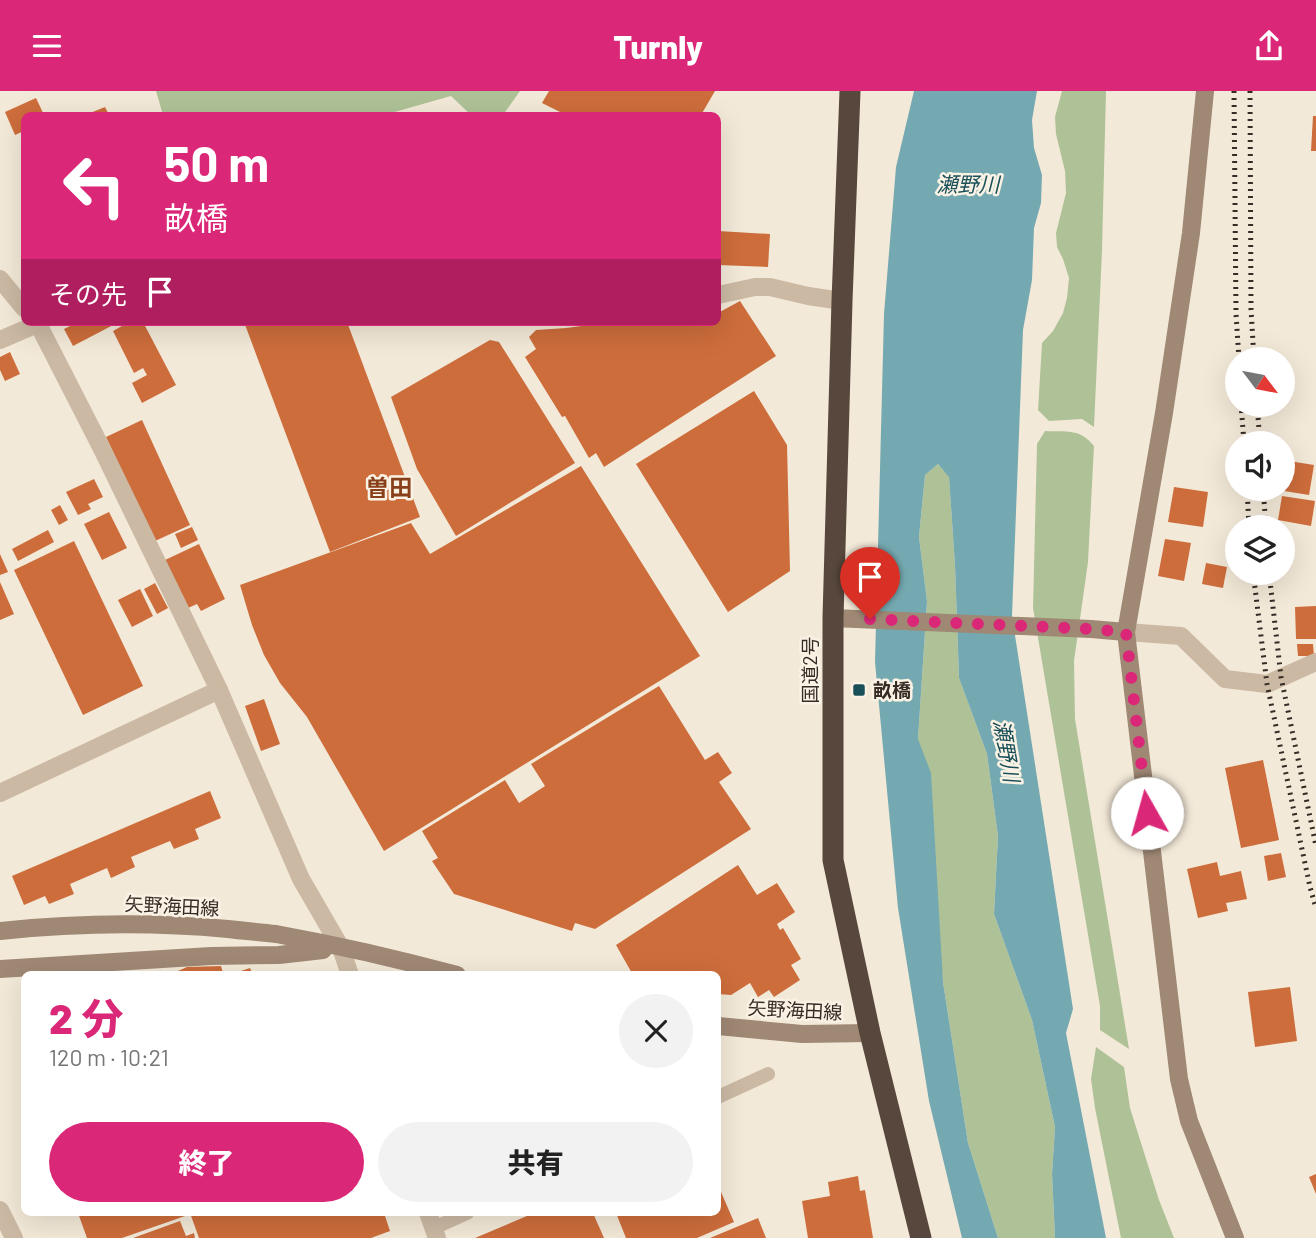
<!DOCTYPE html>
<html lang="ja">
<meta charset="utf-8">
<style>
body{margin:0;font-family:Barlow,"Noto Sans JP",sans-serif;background:#f2f2f2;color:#222;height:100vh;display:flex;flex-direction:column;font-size:26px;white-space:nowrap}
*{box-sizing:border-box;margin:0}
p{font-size:23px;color:#767676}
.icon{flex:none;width:38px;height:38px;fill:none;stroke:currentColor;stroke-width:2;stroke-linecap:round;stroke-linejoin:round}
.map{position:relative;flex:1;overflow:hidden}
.details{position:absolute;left:21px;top:880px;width:700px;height:245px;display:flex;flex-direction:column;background:#fff;border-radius:10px;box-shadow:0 7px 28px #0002}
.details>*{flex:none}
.banner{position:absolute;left:21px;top:21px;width:700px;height:214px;border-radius:10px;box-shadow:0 7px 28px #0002;background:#db2777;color:#fff;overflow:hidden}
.needle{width:46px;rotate:122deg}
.tools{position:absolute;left:1225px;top:256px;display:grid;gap:14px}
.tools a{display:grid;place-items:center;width:70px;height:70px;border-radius:50%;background:#fff;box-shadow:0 7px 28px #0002;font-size:35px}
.pin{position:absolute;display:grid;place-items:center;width:60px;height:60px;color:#fff;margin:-72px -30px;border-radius:50% 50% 50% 0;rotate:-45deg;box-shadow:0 0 7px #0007}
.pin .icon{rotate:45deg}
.me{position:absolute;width:77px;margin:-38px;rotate:353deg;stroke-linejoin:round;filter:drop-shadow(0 0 5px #0008)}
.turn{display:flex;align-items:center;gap:24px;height:147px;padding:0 28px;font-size:32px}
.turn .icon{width:91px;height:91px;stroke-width:2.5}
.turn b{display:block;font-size:49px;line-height:60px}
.then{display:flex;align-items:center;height:66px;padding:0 28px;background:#0003;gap:14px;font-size:26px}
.round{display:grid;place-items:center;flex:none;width:74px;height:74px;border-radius:37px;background:#f2f2f2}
.headline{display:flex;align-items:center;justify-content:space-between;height:119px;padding:0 28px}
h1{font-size:42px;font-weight:800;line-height:52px;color:#db2777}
.button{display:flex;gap:14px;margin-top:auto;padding:14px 28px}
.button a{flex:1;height:80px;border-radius:42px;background:#db2777;color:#fff;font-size:28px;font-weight:800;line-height:80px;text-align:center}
.button a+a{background:#f2f2f2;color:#222}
header{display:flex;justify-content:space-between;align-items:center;height:91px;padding:0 28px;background:#db2777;color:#fff;font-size:32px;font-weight:800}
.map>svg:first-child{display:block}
</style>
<header><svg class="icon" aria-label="menu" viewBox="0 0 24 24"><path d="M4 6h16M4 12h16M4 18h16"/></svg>Turnly<svg class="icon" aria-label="share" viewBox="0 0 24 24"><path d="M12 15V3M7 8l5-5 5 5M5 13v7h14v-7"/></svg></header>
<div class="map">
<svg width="1316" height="1147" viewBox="0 0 1316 1147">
<rect width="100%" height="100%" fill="#f3e9d8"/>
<g fill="#afc297">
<path d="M156,0H520L503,24H471L451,5L384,24H163Z"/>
<path d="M1062,0H1106L1102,160L1094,336L1082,328L1049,330L1038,319L1042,252L1053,240L1063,222L1067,207L1069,187L1063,168L1057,156L1056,142L1066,102L1065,80L1056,43L1055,26Z"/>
<path d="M1045,340C1066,341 1080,337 1094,355L1088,471L1074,570L1075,628L1129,958L1100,939V915L1033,517L1037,353Z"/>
<path d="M938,373L949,385L955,474L959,587L987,663L998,745L994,823L1032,929L1055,1036L1052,1083L1055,1147H998L968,1052L943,891L918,648L927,510L919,446L925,384Z"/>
<path d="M1096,956L1124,976L1130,1017L1159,1109L1174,1147H1121L1095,1017L1091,988Z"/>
</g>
<path fill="#75a9b1" d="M914,0H1037L1032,29L1034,57L1042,84L1041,112L1034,137L1032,189L1023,239L1012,525L1073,918L1066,942L1106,1147H1055L1052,1083L1055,1036L1032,929L994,823L998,745L987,663L959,587L955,474L949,386L938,373L925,384L919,446L927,510L918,648L931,682L943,891L968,1052L998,1147H962L929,1010L898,817L875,571L884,223L896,76Z"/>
<g fill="#cd6d3b">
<path d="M549,0H715L701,24H566L542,12Z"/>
<path d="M36,7L44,24H24V40L15,44L5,21Z"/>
<path d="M105,16L109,24H85Z"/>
<path d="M1313,25H1316V60H1311Z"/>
<path d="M718,140L770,143L768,176L718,174Z"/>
<path d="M740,210L776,265L604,376L596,362L589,367L565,325L562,326L525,266L536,258L529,246L536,239L566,237L612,231H718V222Z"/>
<path d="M78,231H119L73,255L64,238Z"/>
<path d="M129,231H143L176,294L142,312L132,292L147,284L143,277L134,282L113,240Z"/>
<path d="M244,231H347L420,426L330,461Z"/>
<path d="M490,249L499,251L575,372L456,445L417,378L391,306Z"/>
<path d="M10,261L20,283L5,290L0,279V266Z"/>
<path d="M754,300L787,354L790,480L728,521L636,373Z"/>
<path d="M142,329L190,434L155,450L106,346Z"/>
<path d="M1289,370L1314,374L1309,404L1284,400Z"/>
<path d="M581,375L700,565L384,760L307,626L280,592L264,564L252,534L240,494L411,432L430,463Z"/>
<path d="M94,388L103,406L88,413L91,418L78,424L66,401Z"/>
<path d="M1174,396L1208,401L1203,436L1168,431Z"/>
<path d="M1282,405L1315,410L1311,435L1278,429Z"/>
<path d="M60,414L68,429L59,434L51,419Z"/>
<path d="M109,421L127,457L102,469L84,433Z"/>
<path d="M192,436L198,449L181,457L175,443Z"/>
<path d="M48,439L54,451L18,470L12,458Z"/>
<path d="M1165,448L1191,452L1184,490L1158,485Z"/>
<path d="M74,450L143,595L83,624L14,479Z"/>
<path d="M199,453L225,508L201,520L197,513L188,517L165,469Z"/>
<path d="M0,463L8,481L0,484Z"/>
<path d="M1206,472L1227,476L1223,497L1202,493Z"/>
<path d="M0,491L14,523L0,529Z"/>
<path d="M155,492L168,517L157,523L144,498Z"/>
<path d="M140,498L153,525L132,536L118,509Z"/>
<path d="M1316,515V548H1296L1295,516Z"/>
<path d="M1297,553H1313L1314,565H1298Z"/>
<path d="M659,595L705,669L718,661L732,682L719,691L751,738L595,838L575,832L572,840L454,803L432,770L438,767L422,740L505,689L519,712L545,695L531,673Z"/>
<path d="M264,608L280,653L261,660L245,615Z"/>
<path d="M1263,669L1279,749L1241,757L1225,677Z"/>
<path d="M210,700L221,727L195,738L199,748L174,758L170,750L131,766L135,776L111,787L107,777L70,793L74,803L49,813L45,805L24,814L12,785Z"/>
<path d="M1281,762L1286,786L1268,790L1264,765Z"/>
<path d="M1217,771L1220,785L1241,780L1247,808L1226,812L1228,820L1198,827L1187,778Z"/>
<path d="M738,774L757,804L777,792L795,821L777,833L780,839L783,837L801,868L791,874L800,889L774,906L769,899L758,906L750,892L731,904L718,903V884H633L616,854Z"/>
<path d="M221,875L223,882L218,884H169L187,876Z"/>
<path d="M250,877L253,884H232V883Z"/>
<path d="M1290,896L1297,950L1255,956L1248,901Z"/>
<path d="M1316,1083V1103L1309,1086Z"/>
<path d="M858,1085L860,1100L865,1099L873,1147H808L802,1110L830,1105L828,1091Z"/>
<path d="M718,1094L734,1131L697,1147H626L616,1122H718Z"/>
<path d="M78,1122H187L188,1124L122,1147H87Z"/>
<path d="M190,1122H384L390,1140L371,1147H199Z"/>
<path d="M534,1122H593L604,1147H475Z"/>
<path d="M758,1127L766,1147H710Z"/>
<path d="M180,1130L186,1145L194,1142L195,1147H133Z"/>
</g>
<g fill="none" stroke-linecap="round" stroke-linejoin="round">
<g stroke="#cbb9a3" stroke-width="14">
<path d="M718,1006L768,983"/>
<path d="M434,1137L467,1122"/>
</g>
<g stroke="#cbb9a3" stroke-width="18">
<path d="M0,188L24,217"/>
<path d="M718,204L755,196H770L808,205L842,210"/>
<path d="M37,231L102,358L219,599L301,788L341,857L350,884"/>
<path d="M0,249L42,231"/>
<path d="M1126,541L1181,545L1225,588L1267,593L1316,571"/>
<path d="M0,702L219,599"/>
<path d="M0,1119L14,1147"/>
<path d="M428,1122L437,1147"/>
</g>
<g stroke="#9f8874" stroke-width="18">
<path d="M1205,0L1191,142L1164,322L1126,541L1179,988L1189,1030L1235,1147"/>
<path d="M833,527L1091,538L1126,541"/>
<path d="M0,840C76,832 152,831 228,838C244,840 260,841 276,843C337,854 398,868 457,884"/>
<path d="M0,878L211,865L279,864L323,859"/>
<path d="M718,935L802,943L870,942"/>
</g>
<path stroke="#57473c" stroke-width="21" d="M850,0L842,210L833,527V769L870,942L921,1147"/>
<g stroke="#362c26" stroke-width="5" stroke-dasharray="2 5" stroke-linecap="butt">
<path d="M1234,0L1236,223L1239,268"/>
<path d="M1250,0L1251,218L1254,268"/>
<path d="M1241,313L1244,352"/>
<path d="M1257,313L1260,352"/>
<path d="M1247,397L1249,436"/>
<path d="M1263,397L1266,436"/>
<path d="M1253,481L1267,593L1310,796L1316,817"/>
<path d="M1269,481L1281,586L1316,755"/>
</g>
</g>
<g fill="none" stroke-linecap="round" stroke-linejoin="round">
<path stroke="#db2777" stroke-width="12" stroke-dasharray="0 21.6" d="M870,528L1091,538L1126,541L1147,722"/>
</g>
<rect fill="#194f59" stroke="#faf2e4" stroke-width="2.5" x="852" y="592" width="14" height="14" rx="3.5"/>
<g text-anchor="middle" stroke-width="5" stroke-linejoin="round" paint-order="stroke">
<g font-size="19" fill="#362c26" stroke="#faf2e4">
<text transform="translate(810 579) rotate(-90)" y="7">国道2号</text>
<text transform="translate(172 815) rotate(3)" y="7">矢野海田線</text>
<text transform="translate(795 919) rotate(3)" y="7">矢野海田線</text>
</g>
<g font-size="19" font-weight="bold" fill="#362c26" stroke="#faf2e4" text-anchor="start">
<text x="873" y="606">畝橋</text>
</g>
<g font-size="21" font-style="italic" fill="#194f59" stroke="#faf2e4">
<text x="968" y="101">瀬野川</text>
<text transform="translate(1006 660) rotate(80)" y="7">瀬野川</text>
</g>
<g font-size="23" font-weight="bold" fill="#89401a" stroke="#faf2e4">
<text x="389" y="405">曽田</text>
</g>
</g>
</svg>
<div class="tools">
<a><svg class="needle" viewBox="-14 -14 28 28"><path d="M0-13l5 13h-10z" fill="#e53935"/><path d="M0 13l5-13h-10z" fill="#767676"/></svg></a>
<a><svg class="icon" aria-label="sound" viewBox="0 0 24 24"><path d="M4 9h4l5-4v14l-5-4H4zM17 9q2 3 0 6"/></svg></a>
<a><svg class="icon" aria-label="layers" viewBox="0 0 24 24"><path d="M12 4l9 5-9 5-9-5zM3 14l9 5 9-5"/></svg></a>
</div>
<div class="pin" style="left:870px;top:528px;background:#d93025"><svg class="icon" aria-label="arrive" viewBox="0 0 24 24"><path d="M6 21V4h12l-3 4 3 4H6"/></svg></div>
<svg class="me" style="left:1147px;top:722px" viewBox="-20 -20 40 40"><circle r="19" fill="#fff"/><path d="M0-13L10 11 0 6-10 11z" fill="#db2777"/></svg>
<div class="banner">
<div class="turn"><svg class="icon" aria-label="left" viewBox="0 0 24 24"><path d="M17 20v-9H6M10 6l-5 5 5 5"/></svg><div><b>50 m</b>畝橋</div></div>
<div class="then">その先<svg class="icon" aria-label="arrive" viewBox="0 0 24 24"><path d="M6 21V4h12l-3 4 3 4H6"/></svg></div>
</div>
<section class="details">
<div class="headline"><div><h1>2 分</h1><p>120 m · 10:21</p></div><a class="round"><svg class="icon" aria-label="close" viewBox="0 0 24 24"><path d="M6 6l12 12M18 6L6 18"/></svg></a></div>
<div class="button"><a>終了</a><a>共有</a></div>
</section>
</div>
